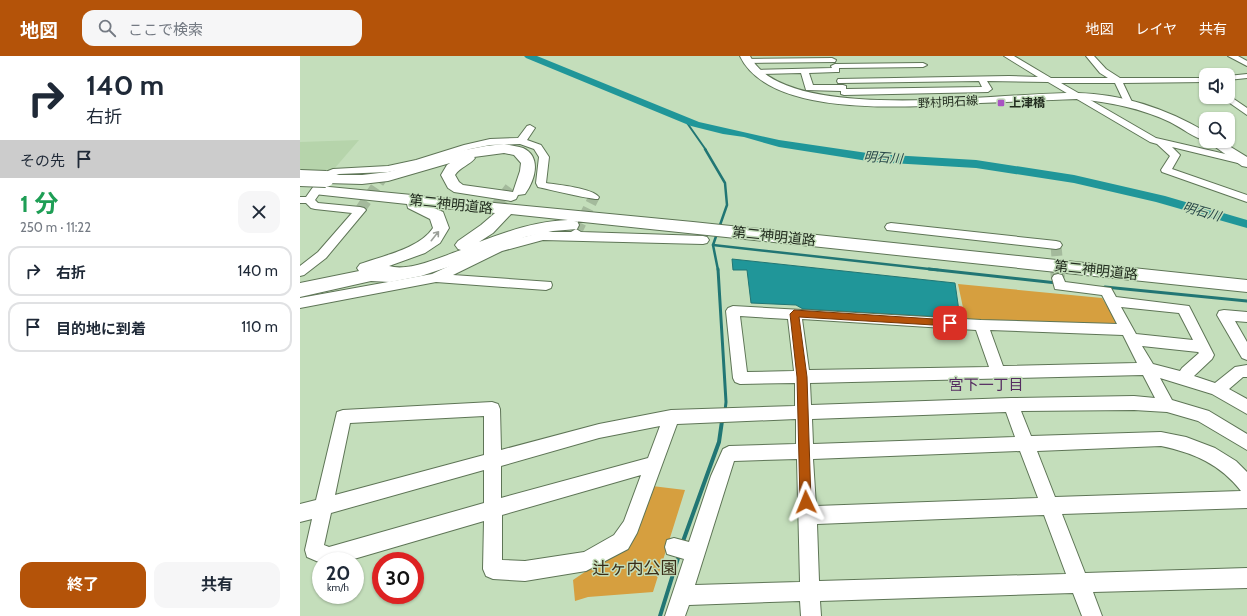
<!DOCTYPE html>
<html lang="ja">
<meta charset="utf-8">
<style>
body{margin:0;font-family:Cabin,"Noto Sans JP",sans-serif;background:#f6f6f7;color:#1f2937;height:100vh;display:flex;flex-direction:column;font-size:15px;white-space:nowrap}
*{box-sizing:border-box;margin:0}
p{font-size:13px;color:#747a83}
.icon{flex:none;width:22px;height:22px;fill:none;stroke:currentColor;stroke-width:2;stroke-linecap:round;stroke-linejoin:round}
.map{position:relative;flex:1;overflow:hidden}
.side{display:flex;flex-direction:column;background:#fff;width:300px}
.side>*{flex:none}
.top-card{background:#fff;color:#1f2937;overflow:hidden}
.buttons{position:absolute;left:899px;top:12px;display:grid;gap:8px}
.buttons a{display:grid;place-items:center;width:36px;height:36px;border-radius:8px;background:#fff;box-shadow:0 1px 3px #0004;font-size:20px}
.speed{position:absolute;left:12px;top:496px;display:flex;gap:8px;font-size:20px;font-weight:700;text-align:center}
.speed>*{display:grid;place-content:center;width:52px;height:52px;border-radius:50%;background:#fff;box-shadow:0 1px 3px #0004;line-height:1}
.speed small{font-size:10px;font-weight:400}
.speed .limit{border:6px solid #d22;background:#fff;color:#111}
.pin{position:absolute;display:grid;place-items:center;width:34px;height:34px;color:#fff;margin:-17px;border-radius:8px;box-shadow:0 2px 6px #0006}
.me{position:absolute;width:44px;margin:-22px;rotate:358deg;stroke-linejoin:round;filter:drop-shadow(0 0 3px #0008)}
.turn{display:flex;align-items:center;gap:14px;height:84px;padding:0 20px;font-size:18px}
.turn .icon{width:52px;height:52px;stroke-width:2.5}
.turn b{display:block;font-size:28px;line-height:34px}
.then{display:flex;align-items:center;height:38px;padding:0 20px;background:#0003;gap:8px;font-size:15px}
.round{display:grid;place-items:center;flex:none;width:42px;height:42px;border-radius:12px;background:#f6f6f7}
.head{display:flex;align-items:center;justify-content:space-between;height:68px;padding:0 20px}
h1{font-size:24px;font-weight:700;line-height:30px;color:#1e9e55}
.primary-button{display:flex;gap:8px;margin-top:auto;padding:8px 20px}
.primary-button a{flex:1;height:46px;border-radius:12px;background:#b45309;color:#fff;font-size:16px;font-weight:700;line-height:46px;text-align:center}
.primary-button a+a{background:#f6f6f7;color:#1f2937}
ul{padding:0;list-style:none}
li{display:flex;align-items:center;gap:12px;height:50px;margin:0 8px 6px;padding:0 12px;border:2px solid #e0e1e3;border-radius:12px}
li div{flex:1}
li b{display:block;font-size:15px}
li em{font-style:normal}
header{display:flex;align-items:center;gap:24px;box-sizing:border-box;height:56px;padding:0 20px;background:#b45309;color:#fff}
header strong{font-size:19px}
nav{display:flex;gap:22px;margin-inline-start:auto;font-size:14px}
.search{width:280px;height:36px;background:#f6f6f7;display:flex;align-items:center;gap:10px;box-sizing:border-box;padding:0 14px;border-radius:12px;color:#747a83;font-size:15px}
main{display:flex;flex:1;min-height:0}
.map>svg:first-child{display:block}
</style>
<header>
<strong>地図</strong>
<div class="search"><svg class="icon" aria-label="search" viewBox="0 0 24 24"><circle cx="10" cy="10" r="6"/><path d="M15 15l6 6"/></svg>ここで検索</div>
<nav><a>地図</a><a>レイヤ</a><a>共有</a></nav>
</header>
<main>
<section class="side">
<div class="top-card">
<div class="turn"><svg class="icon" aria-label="right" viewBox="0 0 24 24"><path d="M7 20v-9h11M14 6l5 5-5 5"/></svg><div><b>140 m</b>右折</div></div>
<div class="then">その先<svg class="icon" aria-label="arrive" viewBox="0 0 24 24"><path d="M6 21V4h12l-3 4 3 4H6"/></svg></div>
</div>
<div class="head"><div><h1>1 分</h1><p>250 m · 11:22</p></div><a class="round"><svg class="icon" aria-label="close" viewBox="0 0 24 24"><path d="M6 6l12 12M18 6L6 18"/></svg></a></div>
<ul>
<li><svg class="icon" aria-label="right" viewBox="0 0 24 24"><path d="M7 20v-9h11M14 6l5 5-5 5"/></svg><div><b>右折</b></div><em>140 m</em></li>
<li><svg class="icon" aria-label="arrive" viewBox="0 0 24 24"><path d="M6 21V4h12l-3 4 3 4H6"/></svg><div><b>目的地に到着</b></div><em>110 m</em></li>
</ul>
<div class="primary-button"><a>終了</a><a>共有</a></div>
</section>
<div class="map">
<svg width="947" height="560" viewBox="0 0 947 560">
<rect width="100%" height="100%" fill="#c4debb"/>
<path fill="#b6d4ab" d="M59,84L34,113L0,119V86Z"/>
<g fill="#d69f3f">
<path d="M658,228L802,242L819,269L672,265L665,261Z"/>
<path d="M352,430L385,434L353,536L288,541L275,545L273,524L332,484Z"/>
</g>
<path fill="#209699" stroke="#217674" d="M432,203L655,227L660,262L503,253L496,249L451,247L447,214H433Z"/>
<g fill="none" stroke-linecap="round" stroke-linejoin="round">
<path stroke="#217674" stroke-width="2" d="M385,64L406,94"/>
<g stroke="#217674" stroke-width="2.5">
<path d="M405,93L425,127L427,149L413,189L418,214"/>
<path d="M413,189L638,214"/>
</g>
<g stroke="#217674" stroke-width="3">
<path d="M418,213L426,346L425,355"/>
<path d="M629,213L757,227"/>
<path d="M805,231L947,245"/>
<path d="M422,366L423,362"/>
</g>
<g stroke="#217674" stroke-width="4">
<path d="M382,488L419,386L422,365"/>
<path d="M360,560L379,499"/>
</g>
<path fill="#209699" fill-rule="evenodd" d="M224,0H237L399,66L479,84L574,98L676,104L774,119L865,140L947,164V172L856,146L774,127L676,112L574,106L479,91L444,81L423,78L391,70L226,2Z"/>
<g stroke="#a4ba9c" stroke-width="11" stroke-dasharray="11 5.5" stroke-linecap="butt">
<path d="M60,154L88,113"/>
<path d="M276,177L294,141"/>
<path d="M756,189L758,214"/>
</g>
<path stroke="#a4ba9c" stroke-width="14" stroke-dasharray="14 7" stroke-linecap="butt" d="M757,213L758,222"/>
<path stroke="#a4ba9c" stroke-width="16" stroke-dasharray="16 8" stroke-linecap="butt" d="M194,157L212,133"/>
<defs>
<g id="minor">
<path d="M704,0H714L751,22H808L800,17L786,0H794L806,13L820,22H906V26L823,27L832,46L828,49L824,46L815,27H761L856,82L947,103L946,109L872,91L880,99L872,113L947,139V146L862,116L861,114L870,100L857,88L850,86L748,26L687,25L692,33L688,36L544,39L541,38V35L506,34L501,17L457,18L453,16L457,14L532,12L531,10L535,8L623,7L627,9L623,11L539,12V16H536L509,17L513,29H543L546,30V33L682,31L679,25L541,27H538L537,25L538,23L709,20L738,21Z"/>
<path d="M928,0H938L947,5V10Z"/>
<path d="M532,2L536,4L535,6L447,7L443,5L447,3Z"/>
<path d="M947,18V22L928,24V20Z"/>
<path d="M928,39L947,52V59L924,43L923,41H928Z"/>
<path d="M230,69L235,72L227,84L241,89L249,101L246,127C259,129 292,132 299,141L298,143C293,144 247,133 238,131L236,127L239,101L234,93L220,88L190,89L170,93L122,109L88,116L39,118L31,121L15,144L18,147L60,151L64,152L66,154L26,202L4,219L0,220V210L18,196L52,157L15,153L11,152L6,147H0V141H6L23,117L33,113L88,110L116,104L164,89L190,83L218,82L227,70Z"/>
<path d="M591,167L756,185L760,186L762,189L760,192L756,193L587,174L585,171L587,168Z"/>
<path d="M276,173L281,176L403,180L407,181L409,184L407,187L403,188L243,184L202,195L153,219L251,226L252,229L251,232L246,234L136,226L0,252V242L132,218L194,189L243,176H271Z"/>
<path d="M758,218L762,219L765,226L811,232L816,241L889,250L914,299L912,303L894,320L915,327L935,311L947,309V321H943L929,333L947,343V358L912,338L860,322L872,344L909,355L947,378V394L898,365L867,356L834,354L721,355L731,380L861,376L886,381L915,392L936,405L947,416V452L762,458L785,517L947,512V532L793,536L802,560H782L773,537L520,545L521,560H501L500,545L389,549L385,560H365L384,503L367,498L365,491L367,484L374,482L389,486L411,420L423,393L429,390L496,388V363L377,368L337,477L328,493L286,515L225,525L193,523L186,520L183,513L184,465L47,505H21V507L7,501L5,494L12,463L0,466V448L16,444L37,356L43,354L192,346L198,348L200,353L201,394L299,368L371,354L495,350V327L440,328L435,326L433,322L426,255L428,252L433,250L681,264L817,268L802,239L755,233L752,222L754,219ZM821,251L879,257L893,284L836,278ZM440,260L488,263L494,315L447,316ZM502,263L676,274L689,311L509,314ZM690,274L823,279L837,307L703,310ZM842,290L898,296L899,297L882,312L880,315L853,308ZM843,319L855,342L834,340L711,342L511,349L510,327ZM706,356L715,381L513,388L512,363ZM184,360V399L35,439L50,367ZM360,370L348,402L201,442V410L299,382ZM861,390C894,397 920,408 941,435L755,441L737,395ZM720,395L738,442L516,450L513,403ZM497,403L500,526L395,529L434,405ZM184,414V447L29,491L24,489L31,457ZM341,419L324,465L314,479L284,496L225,505L202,504V459ZM744,459L766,518L519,525L517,468Z"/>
<path d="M924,254L947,256V266L935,265L947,286V304L942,302L917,259L919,255Z"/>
</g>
<g id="major">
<path d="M440,0H450C485,71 708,35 777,37C822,38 867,53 906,76V85C894,82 882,72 870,66C840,52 810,46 777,43C745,44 712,46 680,47C620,50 471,65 440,0Z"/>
<path d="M907,85H921L947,101V111L942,110Z"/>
</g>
<g id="highway">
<path d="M204,88C210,89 217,90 223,92C242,101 235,124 225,138L218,139L216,143L211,145L154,136L148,132L141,119L147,109L150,107L88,125L62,128L26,127L21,126L19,123L21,120L26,119H62L88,116L165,94L186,90ZM204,97L214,99L221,107L220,115L213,136L163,129L159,126L155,119C160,111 170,109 175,102L174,101Z"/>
<path d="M19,130L393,166L947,224V236L274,165H277L279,169L277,173L253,175L225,181L160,207L121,220L90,226L71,225L0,241V227L59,215L57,212L60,208C82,200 119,193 133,172L130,163L108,152L107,148L14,138L11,135L14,132ZM132,151L195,157L181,169L158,185L155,189L158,193L161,194C141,201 109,216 89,210L125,197L140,187L149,172L143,156ZM211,158L268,164C237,165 208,175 179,186L193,177Z"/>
</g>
</defs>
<use href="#minor" stroke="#5e7556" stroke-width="2"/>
<use href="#major" stroke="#5e7556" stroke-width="2"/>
<use href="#highway" stroke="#5e7556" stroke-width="2"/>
<use href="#minor" fill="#fff" fill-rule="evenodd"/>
<use href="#major" fill="#fff" fill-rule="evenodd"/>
<use href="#highway" fill="#fff" fill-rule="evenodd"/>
<defs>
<path id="highway-bridge" d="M0,122L26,123"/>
</defs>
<use href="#highway-bridge" stroke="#5e7556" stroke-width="18" stroke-linecap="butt"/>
<use href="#highway-bridge" stroke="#fff" stroke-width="16"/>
</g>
<defs><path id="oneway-shaft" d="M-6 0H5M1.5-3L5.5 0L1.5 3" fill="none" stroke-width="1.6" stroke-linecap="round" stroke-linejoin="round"/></defs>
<use stroke="#9ca09a" href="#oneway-shaft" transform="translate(135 180) rotate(-51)"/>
<path fill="#b45309" stroke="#753606" d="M494,254L650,264L654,267L650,270L499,261L507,321L511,446L510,450L506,452L502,450L500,446L497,321L490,258Z"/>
<rect fill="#a853c2" stroke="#c4debb" stroke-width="1.5" x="697" y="43" width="8" height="8" rx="2"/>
<g text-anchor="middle" stroke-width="3" stroke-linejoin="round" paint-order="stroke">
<g font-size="12" fill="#222c1f" stroke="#c4debb">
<text transform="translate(648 46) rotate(-3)" y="4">野村明石線</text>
</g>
<g font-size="12" font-weight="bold" fill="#222c1f" stroke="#c4debb" text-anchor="start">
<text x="709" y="51">上津橋</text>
</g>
<g font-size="13" font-style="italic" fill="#274748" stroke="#c4debb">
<text transform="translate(583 101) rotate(4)" y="5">明石川</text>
<text transform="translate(902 155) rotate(16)" y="5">明石川</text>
</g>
<g font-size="14" fill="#222c1f" stroke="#c4debb">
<text transform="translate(151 148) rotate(6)" y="5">第二神明道路</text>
<text transform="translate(474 180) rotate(6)" y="5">第二神明道路</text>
<text transform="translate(796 214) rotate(6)" y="5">第二神明道路</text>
</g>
<g font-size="15" fill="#552c61" stroke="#c4debb">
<text x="686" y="334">宮下一丁目</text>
</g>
<g font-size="17" fill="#392c17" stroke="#c4debb">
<text x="335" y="518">辻ヶ内公園</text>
</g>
</g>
</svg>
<div class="buttons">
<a><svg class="icon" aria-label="sound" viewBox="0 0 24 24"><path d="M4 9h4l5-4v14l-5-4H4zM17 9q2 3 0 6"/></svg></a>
<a><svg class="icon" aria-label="search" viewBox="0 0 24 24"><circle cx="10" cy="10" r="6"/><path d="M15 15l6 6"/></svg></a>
</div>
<div class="speed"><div>20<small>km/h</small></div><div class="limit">30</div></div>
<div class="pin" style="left:650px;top:267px;background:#d93025"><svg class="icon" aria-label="arrive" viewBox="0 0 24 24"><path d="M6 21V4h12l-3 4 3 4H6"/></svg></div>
<svg class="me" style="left:506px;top:446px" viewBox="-20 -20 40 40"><path d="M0-17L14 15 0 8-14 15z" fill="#b45309" stroke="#fff" stroke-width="4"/></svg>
</div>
</main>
